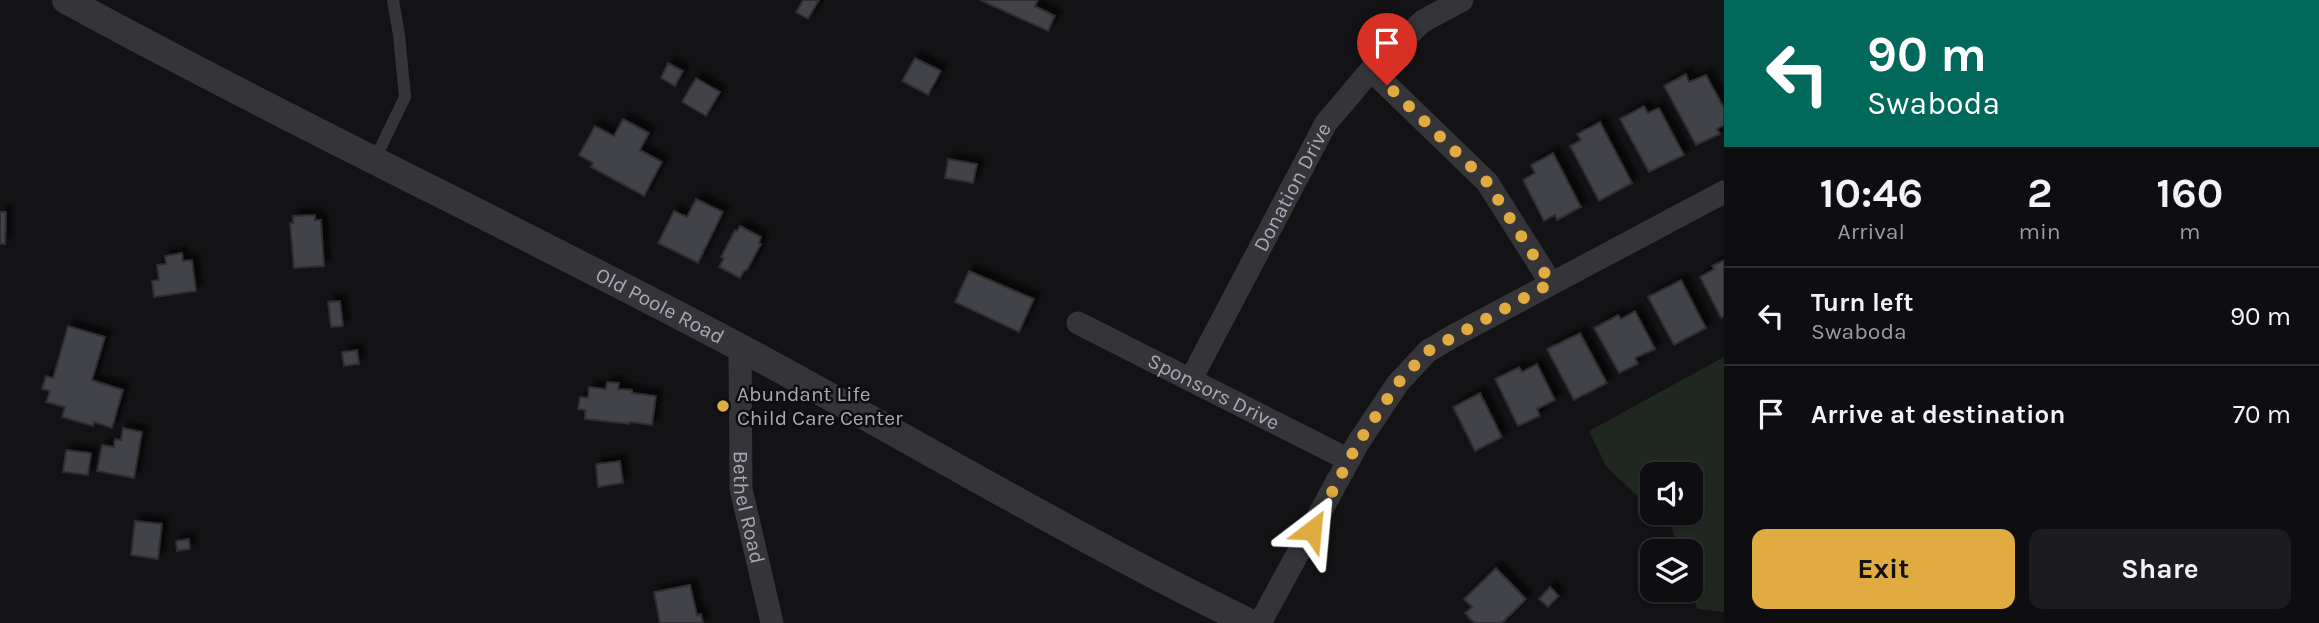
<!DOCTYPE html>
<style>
body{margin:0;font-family:Karla,sans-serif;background:#1c1c1e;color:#f1f3f6;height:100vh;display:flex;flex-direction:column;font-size:26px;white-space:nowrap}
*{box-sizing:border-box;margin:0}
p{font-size:23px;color:#9b9c9f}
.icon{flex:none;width:38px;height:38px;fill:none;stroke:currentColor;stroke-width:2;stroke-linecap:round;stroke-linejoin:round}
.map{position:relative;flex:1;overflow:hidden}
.panel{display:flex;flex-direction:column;background:#0e0e10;width:595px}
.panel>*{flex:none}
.top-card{background:#00695c;color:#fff;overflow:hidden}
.controls{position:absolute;left:1640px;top:462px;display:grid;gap:14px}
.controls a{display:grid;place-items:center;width:63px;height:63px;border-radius:14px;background:#0e0e10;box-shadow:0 2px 5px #0004,0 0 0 2px #2e2e30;font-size:35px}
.pin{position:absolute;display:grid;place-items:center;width:60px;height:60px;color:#fff;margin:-72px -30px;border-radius:50% 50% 50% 0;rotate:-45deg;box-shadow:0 0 7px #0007}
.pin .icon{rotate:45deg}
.me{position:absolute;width:77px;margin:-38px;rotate:29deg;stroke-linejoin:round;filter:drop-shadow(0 0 5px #0008)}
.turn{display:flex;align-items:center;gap:24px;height:147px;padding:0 28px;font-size:32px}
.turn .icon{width:91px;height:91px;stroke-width:2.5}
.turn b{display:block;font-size:49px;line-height:60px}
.eta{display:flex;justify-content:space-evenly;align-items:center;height:119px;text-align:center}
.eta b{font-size:42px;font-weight:700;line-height:49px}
.action{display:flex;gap:14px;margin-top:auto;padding:14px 28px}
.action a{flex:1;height:80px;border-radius:14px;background:#e0ab40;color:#111;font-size:28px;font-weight:700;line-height:80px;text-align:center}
.action a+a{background:#1c1c1e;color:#f1f3f6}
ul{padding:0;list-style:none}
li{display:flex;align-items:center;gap:21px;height:98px;padding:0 28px;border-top:2px solid #2e2e30}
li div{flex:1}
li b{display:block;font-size:26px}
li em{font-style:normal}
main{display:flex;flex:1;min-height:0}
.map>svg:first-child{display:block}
</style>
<main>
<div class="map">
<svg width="1724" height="623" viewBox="0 0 1724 623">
<defs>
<filter id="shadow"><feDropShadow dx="6" dy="-6" stdDeviation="2" flood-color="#0009"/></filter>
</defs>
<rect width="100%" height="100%" fill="#131315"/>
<path fill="#202721" d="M1724,357V612L1697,609L1691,589L1690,551H1679L1672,528L1655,513H1690V474H1652V510L1606,466L1589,431Z"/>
<g fill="#424348" stroke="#2d2d30" stroke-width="2" filter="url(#shadow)">
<path d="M803,0H819L808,19L796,12Z"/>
<path d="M980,0H1038L1035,6L1055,16L1048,31Z"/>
<path d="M915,58L941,71L928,95L902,81Z"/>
<path d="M668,63L683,71L675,86L661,78Z"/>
<path d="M1686,74L1689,82L1706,75L1724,108V125L1717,129L1720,134L1696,145L1664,86Z"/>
<path d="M696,78L720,92L706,116L682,102Z"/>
<path d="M1644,106L1648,113L1659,108L1684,155L1649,172L1620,119Z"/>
<path d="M623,119L649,133L640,150L662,162L644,196L591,167L593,163L579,155L595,126L614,136Z"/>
<path d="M1600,122L1632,183L1599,201L1570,146L1581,140L1577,134Z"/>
<path d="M1553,153L1581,207L1557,220L1555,215L1544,221L1523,180L1535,173L1531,165Z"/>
<path d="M948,159L977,164L973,183L945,178Z"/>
<path d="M696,199L723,212L698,263L658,243L674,211L687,217Z"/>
<path d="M0,212H6L5,244H0Z"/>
<path d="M315,215V220H321L324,266L294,268L290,223H293V216Z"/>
<path d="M740,226L761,237L759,243L761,244L747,270L744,271L740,278L719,267L724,258L721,257L735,230L737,231Z"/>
<path d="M182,253L183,261L192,260L196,291L154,297L152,281L159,280L157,265L166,264L165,256Z"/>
<path d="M1724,260V316L1721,318L1700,277L1714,269L1712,266Z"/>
<path d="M969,271L1034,299L1019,332L955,302Z"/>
<path d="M1681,280L1706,328L1674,345L1648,297Z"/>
<path d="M340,301L343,326L331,327L328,302Z"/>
<path d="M1635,311L1655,349L1635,358L1638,364L1619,373L1594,328L1618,315L1621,319Z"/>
<path d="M68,326L105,337L92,380L123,390L112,428L94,422L93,426L62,417L65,407L46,402L50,391L42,389L46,376L53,378Z"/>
<path d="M1580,333L1607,383L1574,400L1547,349Z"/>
<path d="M357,350L359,364L344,366L342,352Z"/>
<path d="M1537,364L1555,400L1537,409L1540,416L1518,426L1495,379L1519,367L1522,372Z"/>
<path d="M607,382L619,383L618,389L632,390V393L656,396L652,425L630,422L629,424L585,419V410L578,409L580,397L588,398L589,387L606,389Z"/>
<path d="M1480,393L1502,437L1475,451L1453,407Z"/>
<path d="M123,428L142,432L134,478L97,471L102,445L114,447L115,439L121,440Z"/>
<path d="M66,450L91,453L88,475L63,472Z"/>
<path d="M620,461L623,483L598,487L596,464Z"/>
<path d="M135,521L162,524L158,559L131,555Z"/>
<path d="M189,539L190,549L177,551L176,541Z"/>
<path d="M1496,568L1526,599L1502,623H1474L1465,613L1472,607L1464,599Z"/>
<path d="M690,585L697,615L701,614L703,623H660L654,592Z"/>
<path d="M1550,587L1559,596L1548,607L1539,599Z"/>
</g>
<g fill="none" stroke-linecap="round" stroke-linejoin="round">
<path stroke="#353539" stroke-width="12" d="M374,161L405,97L399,35L393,0"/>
<g stroke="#353539" stroke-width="23">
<path d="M1371,70L1487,182L1551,283"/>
<path id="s1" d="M1078,323L1349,460"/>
<path id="s2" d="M740,347L741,489L772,623"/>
<path id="s3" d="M1191,379L1326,123L1371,70L1423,21L1462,0"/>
<path d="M1260,623L1358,443L1398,383L1428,351L1455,335L1724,192"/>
</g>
<path stroke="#353539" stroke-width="28" id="s4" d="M66,0C288,121 517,229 741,348C911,439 1076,539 1250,623"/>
</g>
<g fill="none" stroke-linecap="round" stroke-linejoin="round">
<path stroke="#e0ab40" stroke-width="12" stroke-dasharray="0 21.6" d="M1312,530L1358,443L1398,383L1428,351L1551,283L1487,182L1387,85"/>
</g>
<circle fill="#e0ab40" stroke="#0e0e10" stroke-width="2.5" cx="723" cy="406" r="7"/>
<g text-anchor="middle" stroke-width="5" stroke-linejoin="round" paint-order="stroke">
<g font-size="21" fill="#a6aab4" stroke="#0e0e10">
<text dy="7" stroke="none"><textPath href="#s3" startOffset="217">Donation Drive</textPath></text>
<text dy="7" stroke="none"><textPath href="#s4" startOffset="668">Old Poole Road</textPath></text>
<text dy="7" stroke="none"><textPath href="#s1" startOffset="152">Sponsors Drive</textPath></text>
<text dy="7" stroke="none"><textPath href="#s2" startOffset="161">Bethel Road</textPath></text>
</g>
<g font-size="21" fill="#a6aab4" stroke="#0e0e10" text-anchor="start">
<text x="737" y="401">Abundant Life<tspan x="737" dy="24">Child Care Center</tspan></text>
</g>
</g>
</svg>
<div class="controls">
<a><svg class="icon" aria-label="sound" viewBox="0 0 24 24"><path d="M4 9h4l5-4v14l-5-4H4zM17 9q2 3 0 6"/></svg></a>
<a><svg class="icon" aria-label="layers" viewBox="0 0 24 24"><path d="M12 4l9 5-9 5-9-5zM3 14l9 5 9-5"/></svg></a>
</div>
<div class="pin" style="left:1387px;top:85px;background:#d93025"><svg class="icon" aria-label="arrive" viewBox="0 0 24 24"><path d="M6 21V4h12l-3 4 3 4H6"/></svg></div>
<svg class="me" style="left:1312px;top:530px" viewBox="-20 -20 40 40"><path d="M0-17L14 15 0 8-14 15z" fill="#e0ab40" stroke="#fff" stroke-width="4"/></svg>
</div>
<section class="panel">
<div class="top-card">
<div class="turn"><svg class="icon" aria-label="left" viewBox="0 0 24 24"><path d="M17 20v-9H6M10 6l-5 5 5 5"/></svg><div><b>90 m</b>Swaboda</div></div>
</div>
<div class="eta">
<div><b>10:46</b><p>Arrival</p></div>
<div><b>2</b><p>min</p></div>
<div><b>160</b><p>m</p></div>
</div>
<ul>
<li><svg class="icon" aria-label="left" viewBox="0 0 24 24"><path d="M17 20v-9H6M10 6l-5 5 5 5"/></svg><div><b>Turn left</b><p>Swaboda</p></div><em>90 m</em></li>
<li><svg class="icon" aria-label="arrive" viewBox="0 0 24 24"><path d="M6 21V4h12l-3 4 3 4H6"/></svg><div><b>Arrive at destination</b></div><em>70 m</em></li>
</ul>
<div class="action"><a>Exit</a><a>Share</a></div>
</section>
</main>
